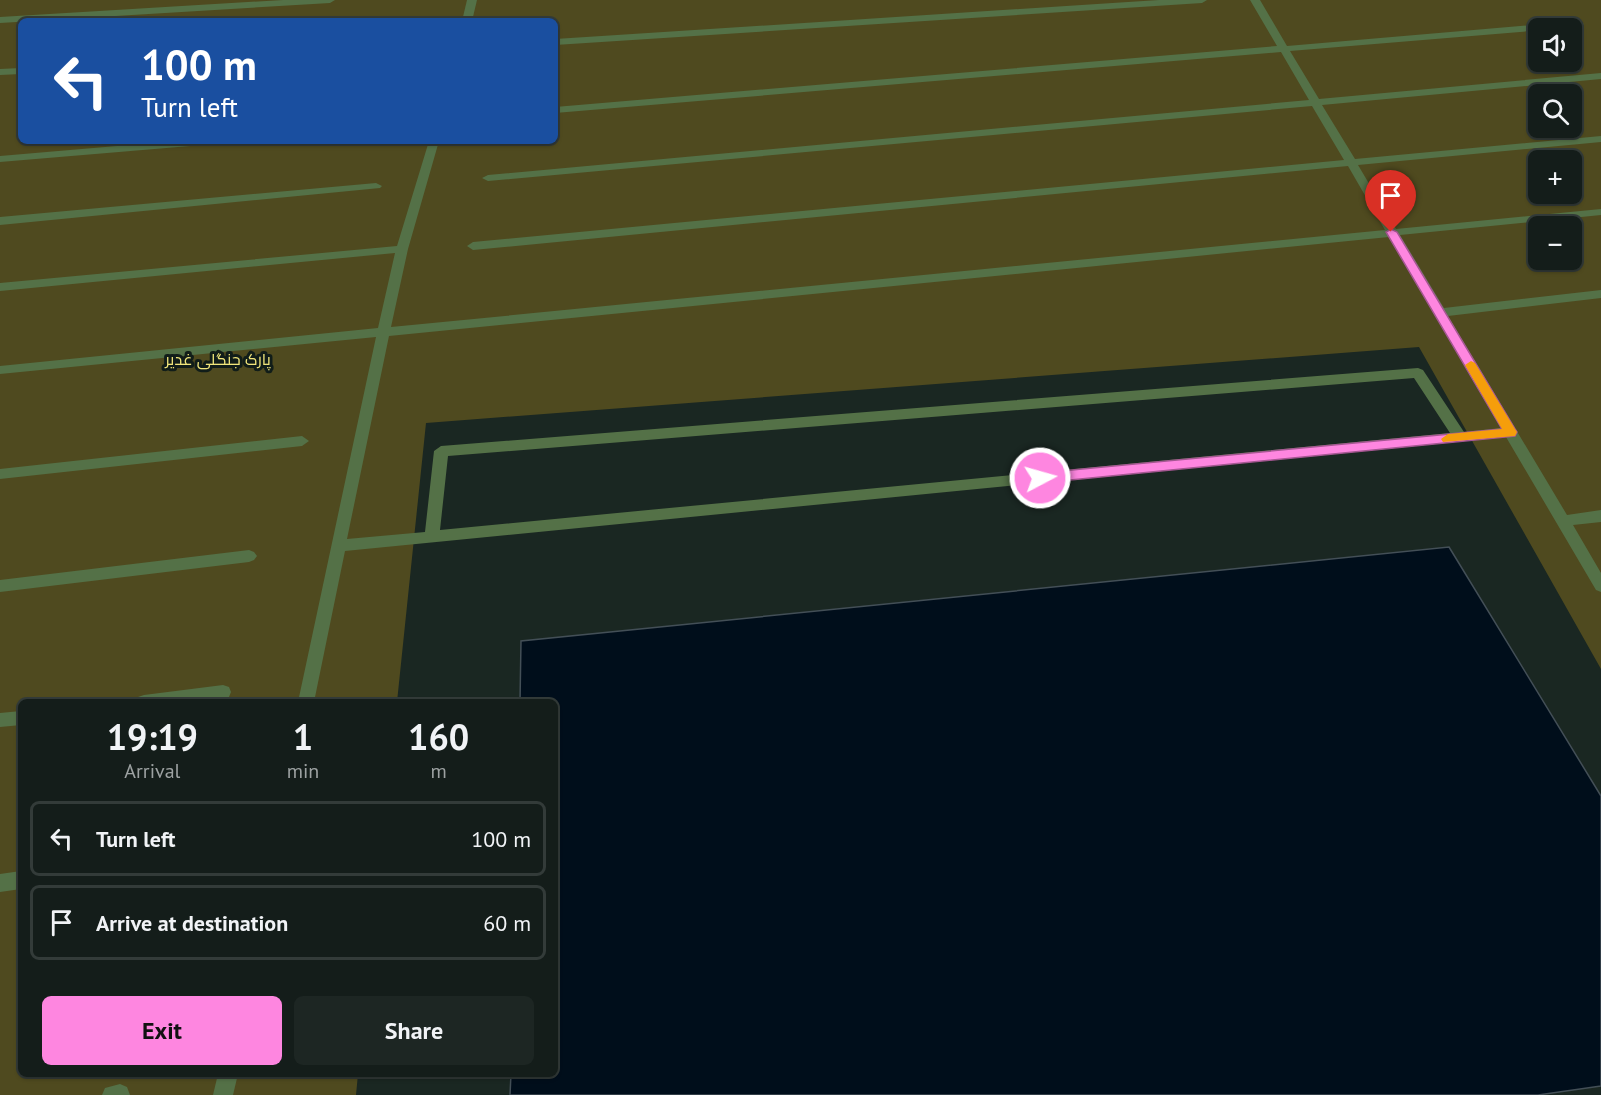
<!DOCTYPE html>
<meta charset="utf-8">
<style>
body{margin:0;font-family:"PT Sans",Cairo,sans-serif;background:#1d2623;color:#f1f3f6;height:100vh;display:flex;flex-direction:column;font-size:22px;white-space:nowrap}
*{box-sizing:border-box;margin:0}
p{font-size:20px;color:#9da2a2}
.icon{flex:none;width:33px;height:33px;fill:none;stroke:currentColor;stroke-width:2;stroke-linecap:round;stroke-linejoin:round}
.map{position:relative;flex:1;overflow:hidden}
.details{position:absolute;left:18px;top:699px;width:540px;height:378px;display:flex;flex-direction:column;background:#141d1a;border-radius:9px;box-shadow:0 2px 4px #0004,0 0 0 2px #333b39}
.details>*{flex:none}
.guide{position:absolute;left:18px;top:18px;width:540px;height:126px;border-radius:9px;box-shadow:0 2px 4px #0004,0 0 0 2px #333b39;background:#1a4fa0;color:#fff;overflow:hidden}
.controls{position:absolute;left:1528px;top:18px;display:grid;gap:12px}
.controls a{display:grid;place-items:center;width:54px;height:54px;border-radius:9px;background:#141d1a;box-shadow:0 2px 4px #0004,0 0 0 2px #333b39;font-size:30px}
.pin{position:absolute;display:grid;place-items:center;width:51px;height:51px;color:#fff;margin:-62px -26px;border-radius:50% 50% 50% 0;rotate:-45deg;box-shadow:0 0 6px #0007}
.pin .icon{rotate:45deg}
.me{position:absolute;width:66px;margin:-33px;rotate:84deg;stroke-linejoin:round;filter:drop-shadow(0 0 4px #0008)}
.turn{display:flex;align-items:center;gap:21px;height:126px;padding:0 24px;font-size:27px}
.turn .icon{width:78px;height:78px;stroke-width:2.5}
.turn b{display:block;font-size:42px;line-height:51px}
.eta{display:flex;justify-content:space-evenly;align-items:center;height:102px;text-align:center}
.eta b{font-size:36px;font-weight:700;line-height:42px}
.primary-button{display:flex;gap:12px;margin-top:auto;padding:12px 24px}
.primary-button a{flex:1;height:69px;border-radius:9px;background:#fe86e0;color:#111;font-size:24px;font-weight:700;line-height:69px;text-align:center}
.primary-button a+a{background:#1d2623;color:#f1f3f6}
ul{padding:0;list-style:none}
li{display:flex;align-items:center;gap:18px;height:75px;margin:0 12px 9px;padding:0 12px;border:3px solid #333b39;border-radius:9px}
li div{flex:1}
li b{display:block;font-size:22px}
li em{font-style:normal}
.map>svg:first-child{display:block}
</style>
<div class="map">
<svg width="1601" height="1095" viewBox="0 0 1601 1095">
<rect width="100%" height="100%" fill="#1a2722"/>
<path fill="#4f4a1f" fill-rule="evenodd" d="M0,0H1601V669L1419,347L426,423L397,702H21V1074H358L356,1095H0ZM21,21H555V141H21ZM1539,28H1572V62H1539ZM1539,94H1572V128H1539ZM1539,160H1572V194H1539ZM1539,226H1572V260H1539Z"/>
<path fill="#000e1b" stroke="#434f57" stroke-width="1.5" d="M1449,547L1601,796V1086L1538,1095H510L511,1074H555V702H520L521,641Z"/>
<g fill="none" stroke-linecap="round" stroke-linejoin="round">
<g fill="#547147" fill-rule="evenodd">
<path d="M283,0H335L330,3L0,23V17Z"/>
<path d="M467,0H477L472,21H462Z"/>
<path d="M1159,0H1207L1202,3L555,45V39Z"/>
<path d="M1250,0H1260L1287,46L1579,21L1584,24L1579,27L1290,51L1319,99L1601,73V79L1322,105L1355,159L1601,136V142L1358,165L1396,229L1601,209V215L1400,235L1444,308L1601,290V298L1448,316L1567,515L1601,510V522L1573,525L1601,573V592L1596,590L1506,437L345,551L314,702H298L376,337L0,374V366L378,328L395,253L0,291V283L397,246L429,141H439L408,249L391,327L1385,230L1348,166L473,250L467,246L473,242L1344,160L1312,106L488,181L482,178L488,175L1309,100L1281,52L555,113V107L1277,46ZM1389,237L1501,428L1464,432L1423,370L1418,368L441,446L434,451L425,532L347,539L389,336ZM1414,378L1450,433L440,530L448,456Z"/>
<path d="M21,68V74L0,75V69Z"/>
<path d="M175,141H219L214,144L0,162V156Z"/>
<path d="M376,183L382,186L380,188L0,225V217Z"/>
<path d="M302,436L309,441L302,446L0,479V469Z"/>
<path d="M249,550L254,552L257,556L254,560L249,562L0,592V580Z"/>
<path d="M223,685L229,687L231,692L229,697C201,707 165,702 136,702L138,697L144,695Z"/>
<path d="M21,711V725L0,727V713Z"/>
<path d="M21,871V889L0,892V874Z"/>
<path d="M218,1074H238L233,1095H213Z"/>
<path d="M120,1084L127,1087L130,1095H102L105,1088Z"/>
</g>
</g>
<path fill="#fe86e0" stroke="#a55792" stroke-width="1.5" d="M1391,229L1397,232L1515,429L1517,432L1515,436L1040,483L1035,482L1033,478L1040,473L1502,429L1386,232Z"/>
<path fill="#f59e0b" d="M1471,361L1475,363L1515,429L1517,432L1515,436L1443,442L1441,439L1448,434L1502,429L1465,365Z"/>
<g text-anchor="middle" stroke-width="6" stroke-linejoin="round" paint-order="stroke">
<g font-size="16" fill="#f1e67b" stroke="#111d19">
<text x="218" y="365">پارک جنگلی غدیر</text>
</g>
</g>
</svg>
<div class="controls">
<a><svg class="icon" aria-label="sound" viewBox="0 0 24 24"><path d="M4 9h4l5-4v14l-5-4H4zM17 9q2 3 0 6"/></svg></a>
<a><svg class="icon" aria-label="search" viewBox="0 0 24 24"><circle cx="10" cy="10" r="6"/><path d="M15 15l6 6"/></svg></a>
<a>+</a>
<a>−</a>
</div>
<div class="pin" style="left:1391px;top:232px;background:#d93025"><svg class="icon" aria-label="arrive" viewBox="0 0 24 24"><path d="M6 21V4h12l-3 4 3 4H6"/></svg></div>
<svg class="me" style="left:1040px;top:478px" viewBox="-20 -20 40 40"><circle r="17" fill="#fe86e0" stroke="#fff" stroke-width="3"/><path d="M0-11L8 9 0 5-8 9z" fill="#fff"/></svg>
<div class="guide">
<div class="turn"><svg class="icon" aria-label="left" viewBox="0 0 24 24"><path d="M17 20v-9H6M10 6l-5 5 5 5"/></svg><div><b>100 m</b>Turn left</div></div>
</div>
<section class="details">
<div class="eta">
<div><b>19:19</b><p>Arrival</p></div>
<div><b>1</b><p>min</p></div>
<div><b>160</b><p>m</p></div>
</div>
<ul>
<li><svg class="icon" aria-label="left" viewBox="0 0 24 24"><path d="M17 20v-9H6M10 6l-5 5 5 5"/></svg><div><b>Turn left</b></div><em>100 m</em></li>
<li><svg class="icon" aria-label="arrive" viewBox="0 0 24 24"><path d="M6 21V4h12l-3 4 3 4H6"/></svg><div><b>Arrive at destination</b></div><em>60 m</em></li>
</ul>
<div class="primary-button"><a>Exit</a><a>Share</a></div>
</section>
</div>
